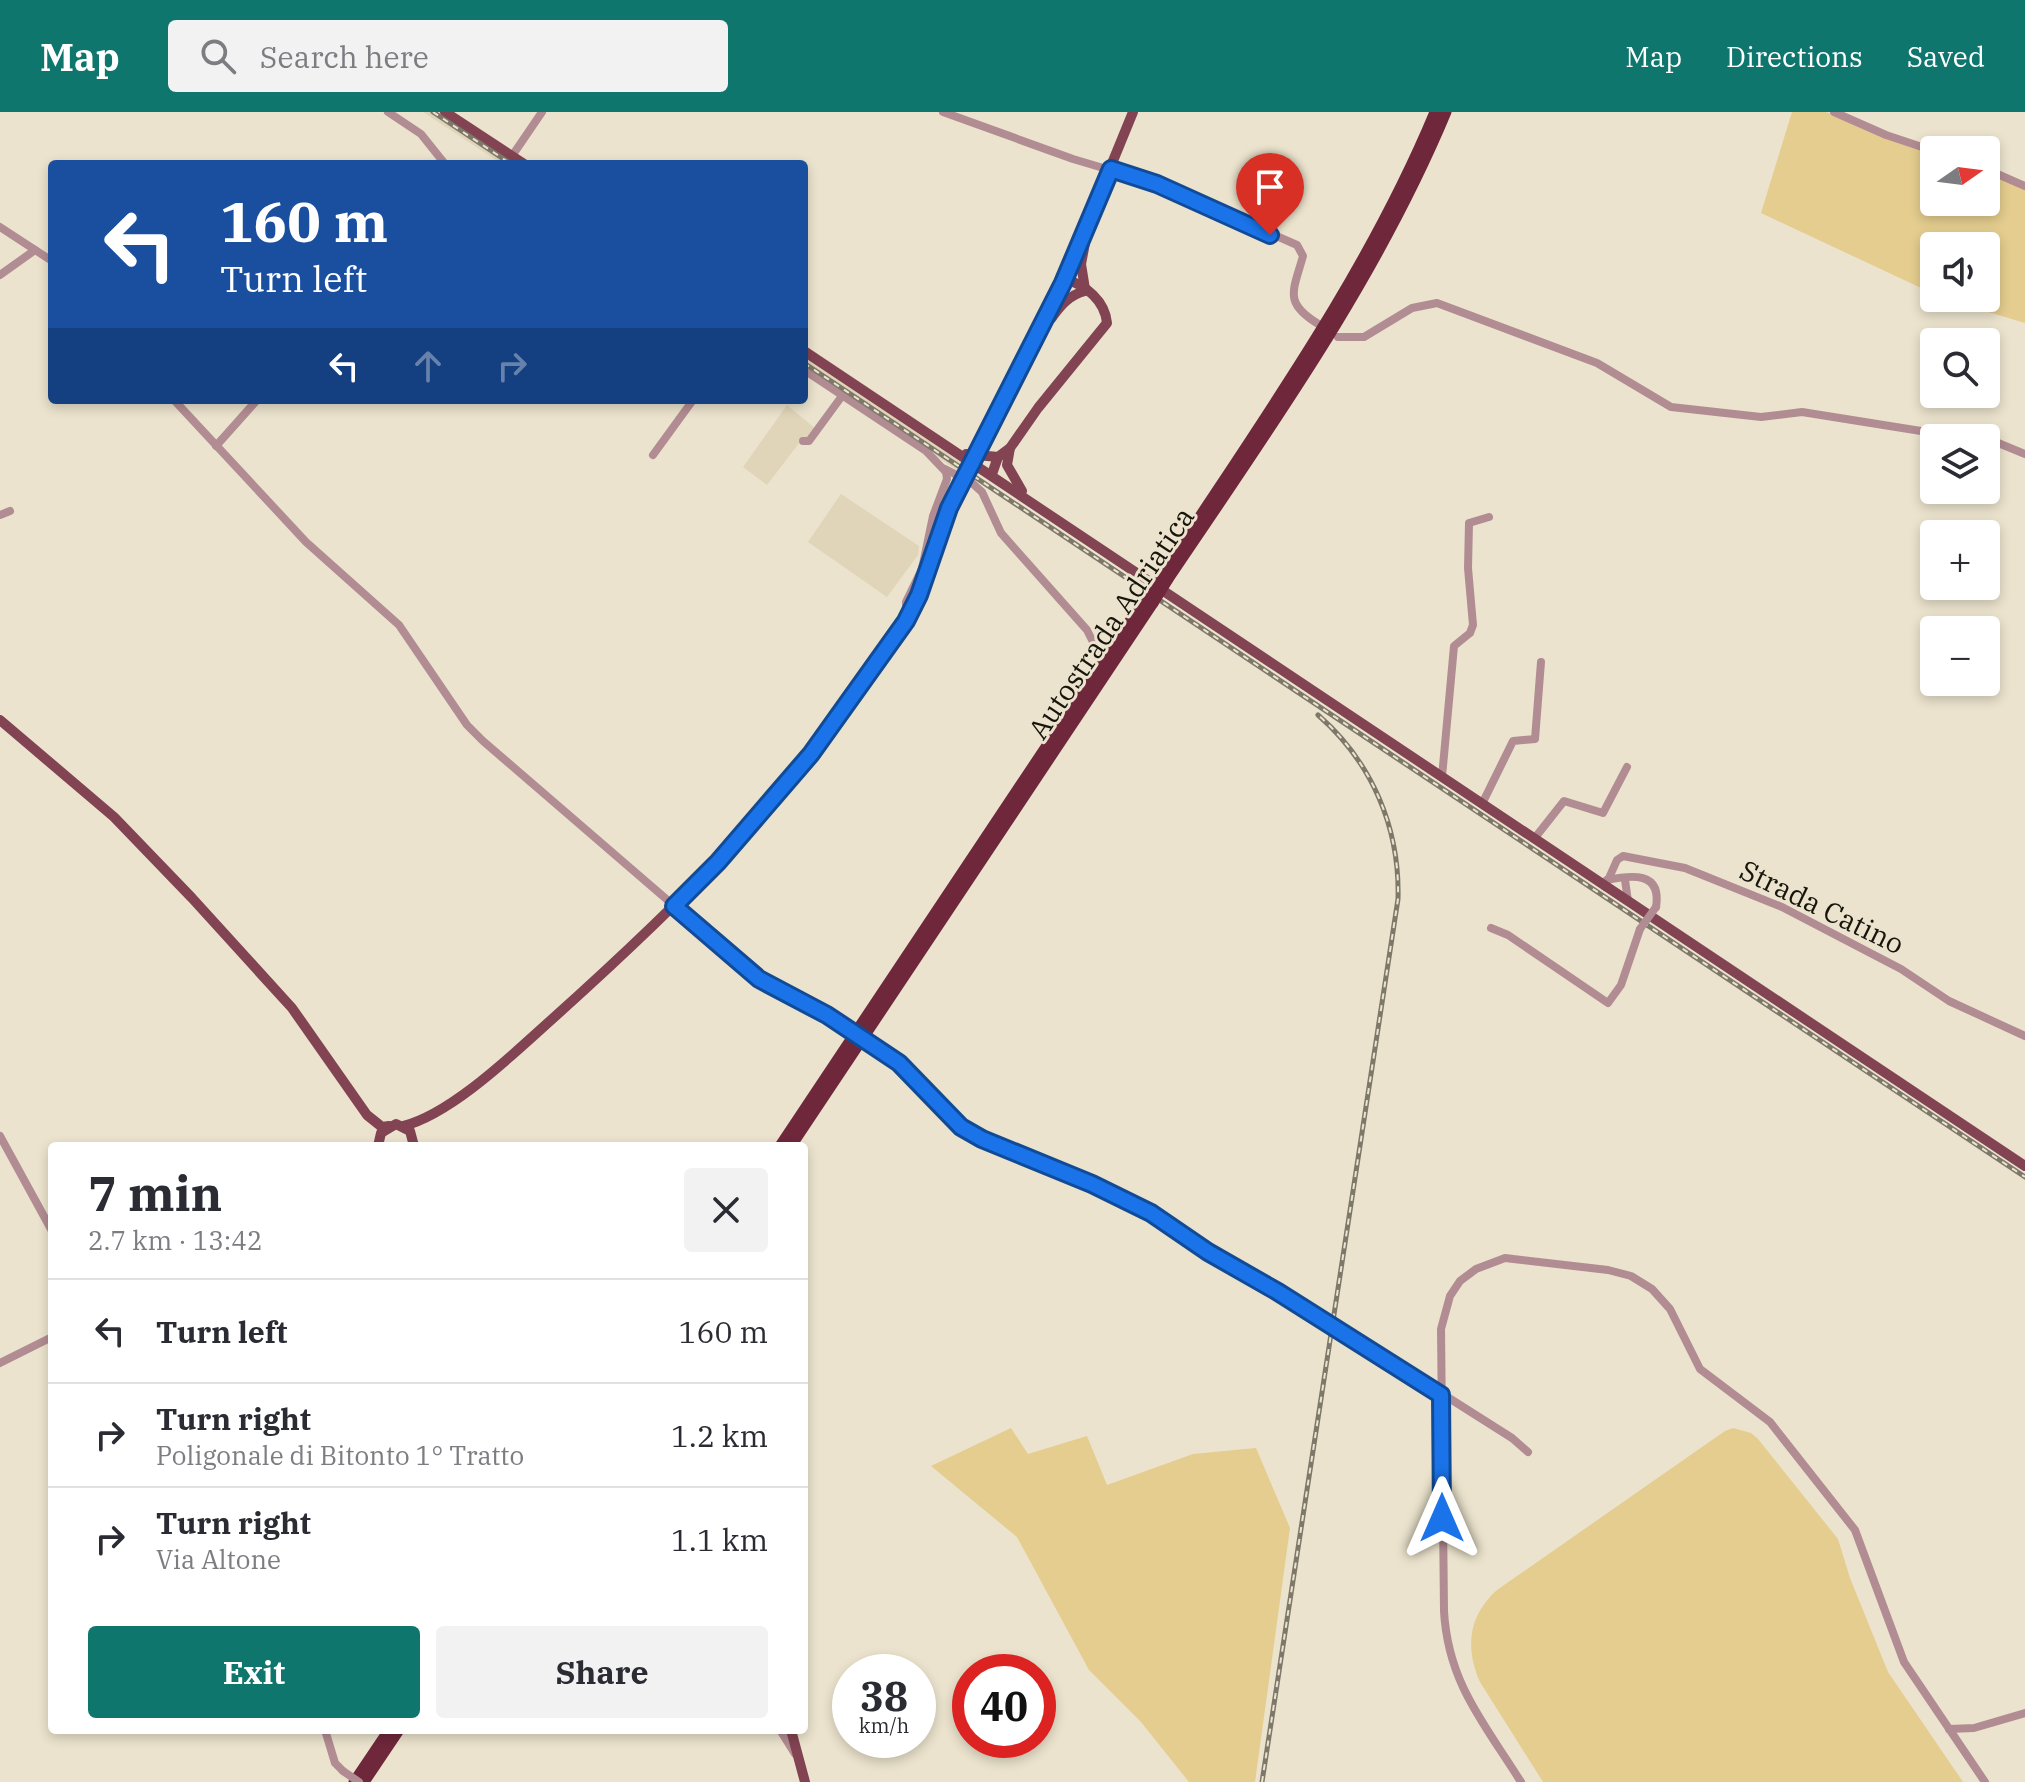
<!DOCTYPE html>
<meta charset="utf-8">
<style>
body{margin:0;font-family:"IBM Plex Serif",serif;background:#f2f2f3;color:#2b2b33;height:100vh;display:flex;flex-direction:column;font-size:30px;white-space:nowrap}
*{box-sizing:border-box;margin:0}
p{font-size:26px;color:#7c7c81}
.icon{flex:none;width:44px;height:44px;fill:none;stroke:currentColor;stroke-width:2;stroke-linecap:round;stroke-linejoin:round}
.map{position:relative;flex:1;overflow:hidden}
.drawer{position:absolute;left:48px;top:1030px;width:760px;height:592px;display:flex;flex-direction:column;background:#fff;border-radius:8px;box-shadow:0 4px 12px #0003}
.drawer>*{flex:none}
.hud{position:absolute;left:48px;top:48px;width:760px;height:244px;border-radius:8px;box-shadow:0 4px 12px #0003;background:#1a4fa0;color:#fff;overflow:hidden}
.needle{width:52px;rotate:76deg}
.controls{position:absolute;left:1920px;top:24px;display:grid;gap:16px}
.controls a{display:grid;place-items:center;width:80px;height:80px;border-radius:8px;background:#fff;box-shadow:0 4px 12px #0003;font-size:40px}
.speed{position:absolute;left:832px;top:1542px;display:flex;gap:16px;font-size:40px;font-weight:700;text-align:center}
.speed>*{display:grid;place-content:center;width:104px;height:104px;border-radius:50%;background:#fff;box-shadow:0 4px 12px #0003;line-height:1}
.speed small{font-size:20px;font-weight:400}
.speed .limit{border:12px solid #d22;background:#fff;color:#111}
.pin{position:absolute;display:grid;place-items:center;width:68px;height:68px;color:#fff;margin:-82px -34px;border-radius:50% 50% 50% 0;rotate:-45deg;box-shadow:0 0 8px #0007}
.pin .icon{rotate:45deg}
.me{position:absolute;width:88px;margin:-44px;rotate:0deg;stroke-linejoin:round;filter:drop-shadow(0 0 6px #0008)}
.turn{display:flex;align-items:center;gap:28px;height:168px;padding:0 40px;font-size:36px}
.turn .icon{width:104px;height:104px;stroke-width:2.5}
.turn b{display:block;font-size:56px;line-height:68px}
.lanes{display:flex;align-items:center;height:76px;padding:0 40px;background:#0003;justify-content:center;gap:40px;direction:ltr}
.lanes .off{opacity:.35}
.round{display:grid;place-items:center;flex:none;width:84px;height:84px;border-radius:8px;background:#f2f2f3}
.summary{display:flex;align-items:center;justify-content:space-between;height:136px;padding:0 40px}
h1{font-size:48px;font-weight:700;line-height:60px}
.cta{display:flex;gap:16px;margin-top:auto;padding:16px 40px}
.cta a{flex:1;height:92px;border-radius:8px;background:#0f766e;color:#fff;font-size:32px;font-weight:700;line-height:92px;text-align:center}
.cta a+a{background:#f2f2f3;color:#2b2b33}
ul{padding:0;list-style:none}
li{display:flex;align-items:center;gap:24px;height:104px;padding:0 40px;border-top:2px solid #e1e1e2}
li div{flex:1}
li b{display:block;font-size:30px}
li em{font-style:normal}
header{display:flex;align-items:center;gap:48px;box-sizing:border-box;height:112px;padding:0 40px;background:#0f766e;color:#fff}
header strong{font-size:38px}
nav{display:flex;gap:44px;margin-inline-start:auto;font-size:28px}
.search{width:560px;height:72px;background:#f2f2f3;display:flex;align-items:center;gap:20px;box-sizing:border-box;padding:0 28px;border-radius:8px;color:#7c7c81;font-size:30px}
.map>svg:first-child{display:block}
</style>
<header>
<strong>Map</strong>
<div class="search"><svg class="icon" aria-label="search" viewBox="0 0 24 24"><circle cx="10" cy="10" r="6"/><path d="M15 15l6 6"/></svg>Search here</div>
<nav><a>Map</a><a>Directions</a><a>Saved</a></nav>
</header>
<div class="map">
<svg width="2025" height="1670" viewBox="0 0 2025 1670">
<rect width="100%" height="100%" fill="#ebe3cd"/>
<g fill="#e0d5b9">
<path d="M423,0H439L516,52H502Z"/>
<path d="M804,244L966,352L961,361L804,255Z"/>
<path d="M787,293L816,317L810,325L803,326L767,373L743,355Z"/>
<path d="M841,382L919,434L918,443L887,485L808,430Z"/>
</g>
<g fill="#e4cd8e">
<path d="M1792,0H1826L1880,25L1934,43V90H1986V61L2025,77V211L1942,186H1986V134H1934V182L1761,101Z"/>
<path d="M1011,1316L1028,1342L1087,1324L1107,1373L1193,1342L1256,1336L1290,1416L1255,1670H1189L1141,1610L1089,1558L1017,1425L931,1354Z"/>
<path d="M1733,1316L1751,1321L1758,1327L1838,1427L1850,1466L1888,1560L1963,1670H1543L1480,1570C1465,1536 1468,1504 1497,1478L1725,1319Z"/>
</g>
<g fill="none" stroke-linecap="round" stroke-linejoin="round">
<g stroke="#b28c93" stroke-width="8">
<path d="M388,0L421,22L445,52"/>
<path d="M943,0L1073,47L1157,72L1297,133L1303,144C1293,180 1283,191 1320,213"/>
<path d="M1834,0L1886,23L1934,39"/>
<path d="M512,44L542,0"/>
<path d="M1986,57L2025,74"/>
<path d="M0,115L52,149"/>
<path d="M0,163L35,138"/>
<path d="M1338,225H1364L1412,196L1437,191L1597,251L1671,295L1761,305L1802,300L1946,323L1974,321L2025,342"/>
<path d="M804,258L926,339L946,360L947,367L933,404L922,457L906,490V508"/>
<path d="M174,288L306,430L399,513L467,613L483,629L759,867L841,913"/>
<path d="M803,329H809L842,284"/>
<path d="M216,334L257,288"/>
<path d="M653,343L693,288"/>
<path d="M945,357L972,371L982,380L1001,421L1087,518L1098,540"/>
<path d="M0,403L10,399"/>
<path d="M1442,665L1454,534L1470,521L1473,513L1468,456L1469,411L1489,405"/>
<path d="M1482,692L1513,629L1535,627L1541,550"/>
<path d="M1534,727L1564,689L1603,701L1627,655"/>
<path d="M1607,768C1631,763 1662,759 1656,795"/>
<path d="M1625,768L1628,789"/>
<path d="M1605,775L1617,748L1623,744L1685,756L1782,795L1901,857L1949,889L2025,924"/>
<path d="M1491,816L1508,823L1608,891L1621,873L1640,817"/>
<path d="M878,937C917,963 942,1003 982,1027L1120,1084L1278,1180"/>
<path d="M0,1024L52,1119"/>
<path d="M0,1251L52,1225"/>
<path d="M1411,1262L1512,1326L1528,1340"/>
<path d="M1949,1617L1974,1616L2025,1601"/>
<path d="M325,1618L335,1651L343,1659"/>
<path d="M780,1618L795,1642"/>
<path d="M1521,1670C1484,1611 1448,1571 1444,1499L1441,1217L1450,1184L1460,1169L1476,1157L1505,1146L1608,1158L1631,1164L1652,1177L1670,1197L1700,1257L1770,1310L1855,1418L1904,1550L1985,1670"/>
</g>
<g stroke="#824352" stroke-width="10">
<path d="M445,0L524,52"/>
<path d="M1085,177L1081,152L1085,131"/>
<path d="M1051,207C1060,194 1069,183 1085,179"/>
<path d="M804,239L2025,1054"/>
<path d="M1010,336L1007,353L1022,379"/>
<path d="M978,337L1063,171L1133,0"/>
<path d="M966,342L998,345"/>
<path d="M992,362L998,345L1010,336L1038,296L1107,211C1105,189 1086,173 1065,167"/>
<path d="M0,608L114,705L192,786L292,896L367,1003L382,1015L389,1014"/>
<path d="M403,1014C451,1002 512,943 550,909C676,796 802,674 894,530C925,480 936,422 962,369"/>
<path d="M378,1034L381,1021L396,1012L410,1019L414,1034"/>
<path d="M791,1618L805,1670"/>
</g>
<g stroke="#6f273c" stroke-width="11">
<path d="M1162,462C1260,312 1366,166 1435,0"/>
<path d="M1168,467C1269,317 1376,168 1446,0"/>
<path d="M780,1034L1144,488"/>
<path d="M791,1034L1153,491"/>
<path d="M354,1670L389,1618"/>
<path d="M364,1670L399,1618"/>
</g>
<defs>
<g id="rail">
<path d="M433,0L511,52"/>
<path d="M804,251L2025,1065"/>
<path d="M1262,1670L1398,787C1400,716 1372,650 1318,603"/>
</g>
</defs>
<use href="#rail" stroke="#7d7869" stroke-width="5"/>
<use href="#rail" stroke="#ebe3cd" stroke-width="2" stroke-dasharray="6" stroke-linecap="butt"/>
<g stroke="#b28c93" stroke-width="8">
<path d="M1640,817L1656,795"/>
<path d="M841,913L878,937"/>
<path d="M1278,1180L1411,1262"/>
<path d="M343,1659L359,1670"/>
</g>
<path stroke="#824352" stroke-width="10" d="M962,369L978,337"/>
<g stroke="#6f273c" stroke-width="11">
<path d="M1144,488L1162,462"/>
<path d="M1153,491L1168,467"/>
</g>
</g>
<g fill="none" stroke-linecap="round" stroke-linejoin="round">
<defs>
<path id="route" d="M1270,123L1157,72L1111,57L1063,171L949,396L919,483L906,509L811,642L718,750L674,794L759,867L827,903L899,951L961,1015L982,1027L1092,1072L1151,1101L1208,1140L1278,1180L1441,1283L1442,1406"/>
</defs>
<use href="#route" stroke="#114b97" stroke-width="20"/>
<use href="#route" stroke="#1a73e8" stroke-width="14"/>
</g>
<g text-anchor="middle" stroke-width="6" stroke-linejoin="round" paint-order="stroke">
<g font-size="28" fill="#17140c" stroke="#ebe3cd">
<text transform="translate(1111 511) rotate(-56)" y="10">Autostrada Adriatica</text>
<text transform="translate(1822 795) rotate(26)" y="10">Strada Catino</text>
</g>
</g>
</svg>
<div class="controls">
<a><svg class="needle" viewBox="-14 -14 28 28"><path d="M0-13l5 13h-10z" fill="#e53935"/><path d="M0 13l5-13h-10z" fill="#7c7c81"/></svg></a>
<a><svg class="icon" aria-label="sound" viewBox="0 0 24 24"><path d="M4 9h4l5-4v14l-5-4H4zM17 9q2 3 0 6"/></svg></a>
<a><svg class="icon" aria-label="search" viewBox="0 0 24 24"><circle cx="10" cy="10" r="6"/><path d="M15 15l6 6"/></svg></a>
<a><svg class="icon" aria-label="layers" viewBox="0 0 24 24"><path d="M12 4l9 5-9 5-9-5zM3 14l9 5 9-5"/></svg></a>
<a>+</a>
<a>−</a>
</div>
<div class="speed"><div>38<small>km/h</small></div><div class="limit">40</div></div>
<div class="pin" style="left:1270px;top:123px;background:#d93025"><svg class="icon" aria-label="arrive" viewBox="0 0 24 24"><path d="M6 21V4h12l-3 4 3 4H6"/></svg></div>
<svg class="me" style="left:1442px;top:1406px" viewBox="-20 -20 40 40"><path d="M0-17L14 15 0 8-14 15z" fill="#1a73e8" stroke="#fff" stroke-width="4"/></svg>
<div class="hud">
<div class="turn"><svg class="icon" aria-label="left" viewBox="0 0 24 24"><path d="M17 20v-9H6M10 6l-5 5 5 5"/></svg><div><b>160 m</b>Turn left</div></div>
<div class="lanes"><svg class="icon" aria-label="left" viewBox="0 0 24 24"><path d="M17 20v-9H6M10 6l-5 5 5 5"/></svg><svg class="icon off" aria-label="ahead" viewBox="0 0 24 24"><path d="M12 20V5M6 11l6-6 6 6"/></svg><svg class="icon off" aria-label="right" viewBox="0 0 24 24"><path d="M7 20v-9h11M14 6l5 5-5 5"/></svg></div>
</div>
<section class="drawer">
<div class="summary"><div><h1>7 min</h1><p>2.7 km · 13:42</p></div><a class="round"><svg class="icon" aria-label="close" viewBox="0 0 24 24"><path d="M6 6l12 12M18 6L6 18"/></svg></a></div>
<ul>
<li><svg class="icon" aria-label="left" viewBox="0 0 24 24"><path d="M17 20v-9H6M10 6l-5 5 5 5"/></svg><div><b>Turn left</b></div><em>160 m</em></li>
<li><svg class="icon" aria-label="right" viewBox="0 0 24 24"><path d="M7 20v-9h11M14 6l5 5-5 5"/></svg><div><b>Turn right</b><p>Poligonale di Bitonto 1° Tratto</p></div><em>1.2 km</em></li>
<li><svg class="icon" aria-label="right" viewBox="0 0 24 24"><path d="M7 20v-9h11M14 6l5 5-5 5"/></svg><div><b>Turn right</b><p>Via Altone</p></div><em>1.1 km</em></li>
</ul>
<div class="cta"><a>Exit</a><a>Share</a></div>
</section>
</div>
